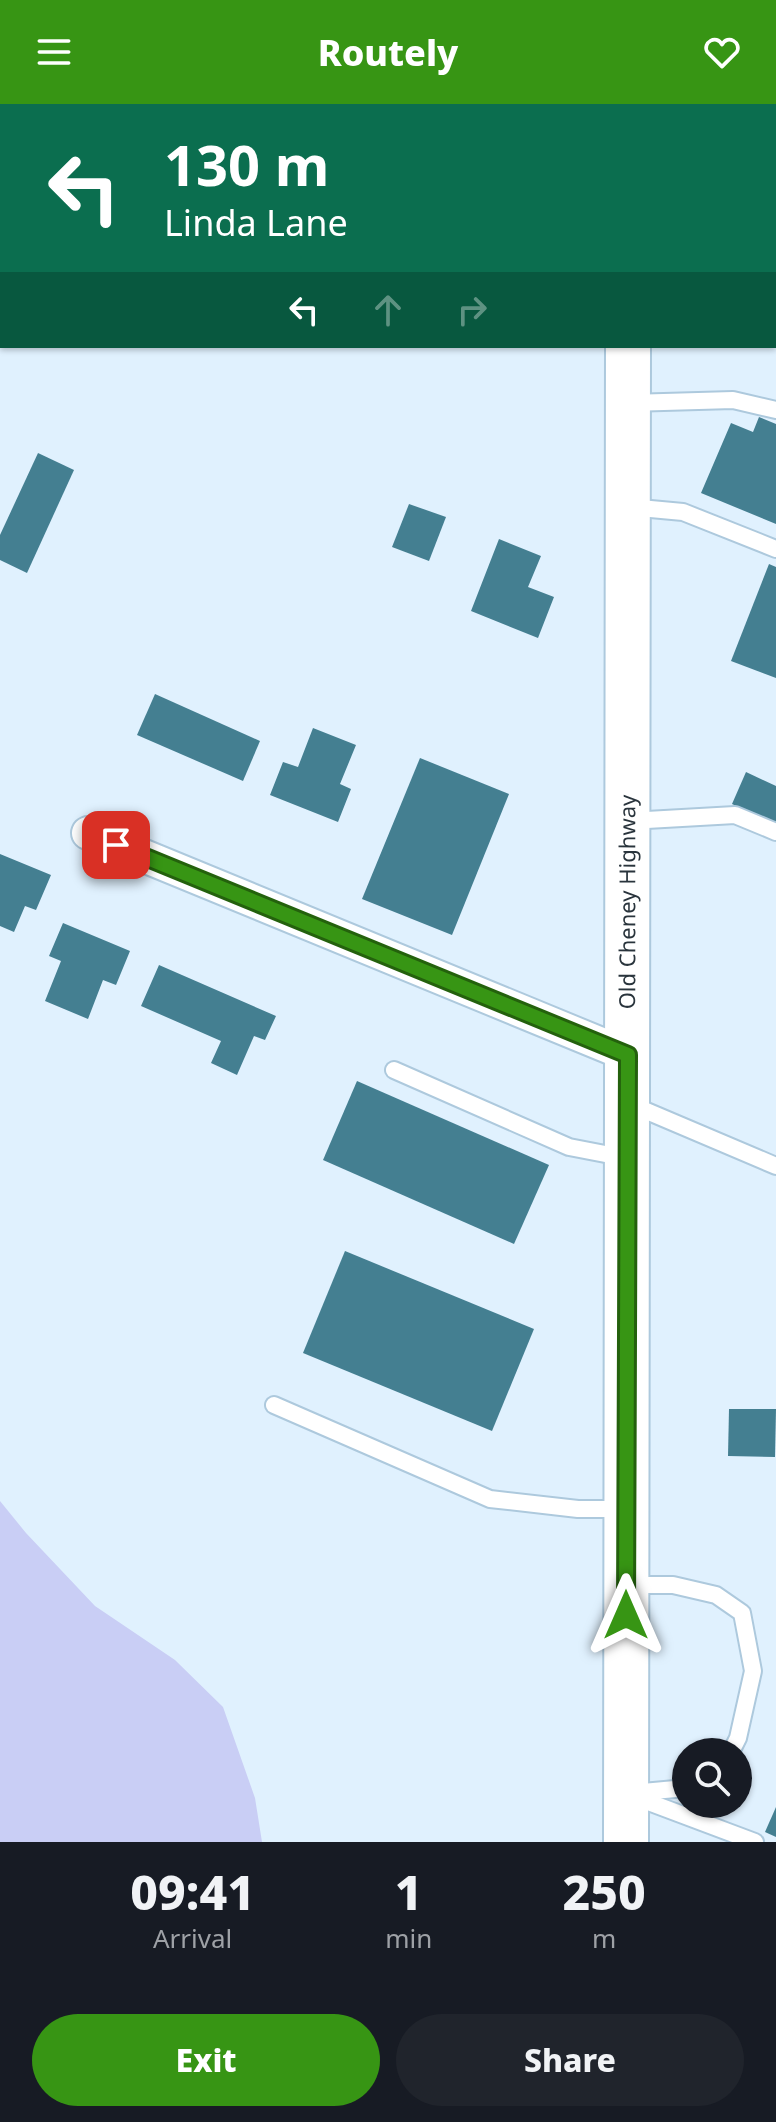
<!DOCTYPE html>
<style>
body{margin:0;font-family:"Noto Sans",sans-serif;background:#20242c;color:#f1f3f6;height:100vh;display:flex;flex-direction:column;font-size:30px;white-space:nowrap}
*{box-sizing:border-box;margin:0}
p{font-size:26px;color:#9ea1a6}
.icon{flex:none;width:44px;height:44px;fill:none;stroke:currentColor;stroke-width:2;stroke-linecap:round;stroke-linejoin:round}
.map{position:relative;height:1738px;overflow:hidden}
.side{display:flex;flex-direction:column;background:#171b24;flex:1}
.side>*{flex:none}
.banner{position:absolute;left:0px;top:0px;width:776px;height:244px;box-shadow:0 2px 6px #0004;background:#0b6e4f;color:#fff;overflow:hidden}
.controls{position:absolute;left:672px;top:1634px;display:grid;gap:16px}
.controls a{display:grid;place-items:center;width:80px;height:80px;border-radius:50%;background:#171b24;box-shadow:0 2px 6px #0004;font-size:40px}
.pin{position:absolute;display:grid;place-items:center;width:68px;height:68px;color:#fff;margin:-34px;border-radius:16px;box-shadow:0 4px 12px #0006}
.me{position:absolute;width:88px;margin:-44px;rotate:0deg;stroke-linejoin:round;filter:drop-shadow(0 0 6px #0008)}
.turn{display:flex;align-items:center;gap:28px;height:168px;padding:0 32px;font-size:36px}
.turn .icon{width:104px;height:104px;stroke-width:2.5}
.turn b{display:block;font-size:56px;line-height:68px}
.lanes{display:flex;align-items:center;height:76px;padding:0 32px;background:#0003;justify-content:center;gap:40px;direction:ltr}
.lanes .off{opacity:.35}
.eta{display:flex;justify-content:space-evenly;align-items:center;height:136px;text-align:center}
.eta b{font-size:48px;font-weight:800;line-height:56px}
.button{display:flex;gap:16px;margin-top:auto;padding:16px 32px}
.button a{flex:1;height:92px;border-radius:48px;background:#379514;color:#fff;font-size:32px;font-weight:800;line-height:92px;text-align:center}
.button a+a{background:#20242c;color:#f1f3f6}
header{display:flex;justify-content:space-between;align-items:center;height:104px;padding:0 32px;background:#379514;color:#fff;font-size:36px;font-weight:800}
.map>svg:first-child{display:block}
</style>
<header><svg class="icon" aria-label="menu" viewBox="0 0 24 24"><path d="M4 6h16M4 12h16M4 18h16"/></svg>Routely<svg class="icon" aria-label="heart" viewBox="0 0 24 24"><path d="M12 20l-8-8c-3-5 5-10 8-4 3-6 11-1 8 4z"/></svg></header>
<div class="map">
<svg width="776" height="1738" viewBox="0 0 776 1738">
<rect width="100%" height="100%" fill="#e0f1fe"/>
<path fill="#c9cef5" d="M0,1397L26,1429L95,1502L175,1556L223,1603L255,1694L262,1738H0Z"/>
<g fill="#447f91">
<path d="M759,313L776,320V420L701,389L731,319L753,328Z"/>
<path d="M38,349L74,366L27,469L0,456V431Z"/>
<path d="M409,400L446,413L429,457L392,443Z"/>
<path d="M499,435L541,452L528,483L554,493L538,534L471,507Z"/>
<path d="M769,460L776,463V574L731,557Z"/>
<path d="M155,590L260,637L243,677L137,631Z"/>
<path d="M313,624L356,641L340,680L351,685L338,718L270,691L283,658L298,663Z"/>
<path d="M420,654L509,690L452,831L362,795Z"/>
<path d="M746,668L776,682V721L732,700Z"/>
<path d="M0,750L51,771L36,806L25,802L14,828L0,822Z"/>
<path d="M63,819L130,847L116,881L103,876L88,915L45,897L61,857L49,852Z"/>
<path d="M159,861L276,912L265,936L254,932L237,971L211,959L221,937L141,902Z"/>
<path d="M357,977L549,1061L514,1140L323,1056Z"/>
<path d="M345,1147L534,1225L492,1327L303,1249Z"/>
<path d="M729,1305H776L775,1353L728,1352Z"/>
<path d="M776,1703V1733L765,1728Z"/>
</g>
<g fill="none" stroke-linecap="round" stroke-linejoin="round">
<defs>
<g id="lane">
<path d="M629,299L733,296L776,306"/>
<path d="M629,403L683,408L776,445"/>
<path d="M629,717L735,711L776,728"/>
<path d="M394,966L569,1043L626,1054"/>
<path d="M630,1000L776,1062"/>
<path d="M274,1301L490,1395L578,1405H625"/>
<path d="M628,1481H673L716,1491L742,1509L753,1567L738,1634L731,1648"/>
<path d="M632,1689L686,1684"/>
<path d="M627,1690L755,1738"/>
</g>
<g id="street">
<path d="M0,26L2,21"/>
<path d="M88,729L628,951"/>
</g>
<g id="secondary">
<path d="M628,2V0"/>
<path id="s1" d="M626,1738L628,242"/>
</g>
</defs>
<use href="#lane" stroke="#adc9dd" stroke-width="20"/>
<use href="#street" stroke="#adc9dd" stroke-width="36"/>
<use href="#secondary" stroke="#adc9dd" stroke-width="48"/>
<use href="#lane" stroke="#fff" stroke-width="16"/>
<use href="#street" stroke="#fff" stroke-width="32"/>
<use href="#secondary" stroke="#fff" stroke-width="44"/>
</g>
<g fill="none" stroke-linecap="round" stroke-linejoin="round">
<defs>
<path id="route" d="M116,741L628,951L626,1511"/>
</defs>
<use href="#route" stroke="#24610d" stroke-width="20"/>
<use href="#route" stroke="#379514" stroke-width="14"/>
</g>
<g text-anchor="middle" stroke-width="8" stroke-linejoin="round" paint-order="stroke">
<g font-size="22" fill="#29343c" stroke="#fcfcfc">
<text dy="8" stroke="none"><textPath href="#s1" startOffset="940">Old Cheney Highway</textPath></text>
</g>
</g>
</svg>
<div class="controls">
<a><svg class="icon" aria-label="search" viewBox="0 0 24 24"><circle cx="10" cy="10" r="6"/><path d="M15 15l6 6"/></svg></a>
</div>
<div class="pin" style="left:116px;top:741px;background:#d93025"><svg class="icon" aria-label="arrive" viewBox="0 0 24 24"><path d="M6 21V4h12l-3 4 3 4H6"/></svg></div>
<svg class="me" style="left:626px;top:1511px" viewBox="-20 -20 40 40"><path d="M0-17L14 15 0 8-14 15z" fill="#379514" stroke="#fff" stroke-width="4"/></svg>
<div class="banner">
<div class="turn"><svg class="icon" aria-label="left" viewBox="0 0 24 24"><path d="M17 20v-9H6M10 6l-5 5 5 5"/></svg><div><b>130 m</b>Linda Lane</div></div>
<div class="lanes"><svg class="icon" aria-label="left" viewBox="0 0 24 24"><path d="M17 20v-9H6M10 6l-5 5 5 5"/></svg><svg class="icon off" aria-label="ahead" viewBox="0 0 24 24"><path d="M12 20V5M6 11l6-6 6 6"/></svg><svg class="icon off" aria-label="right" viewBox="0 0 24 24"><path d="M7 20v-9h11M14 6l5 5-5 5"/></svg></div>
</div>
</div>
<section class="side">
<div class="eta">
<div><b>09:41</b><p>Arrival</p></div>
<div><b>1</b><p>min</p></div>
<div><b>250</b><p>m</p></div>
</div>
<div class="button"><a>Exit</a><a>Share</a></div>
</section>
